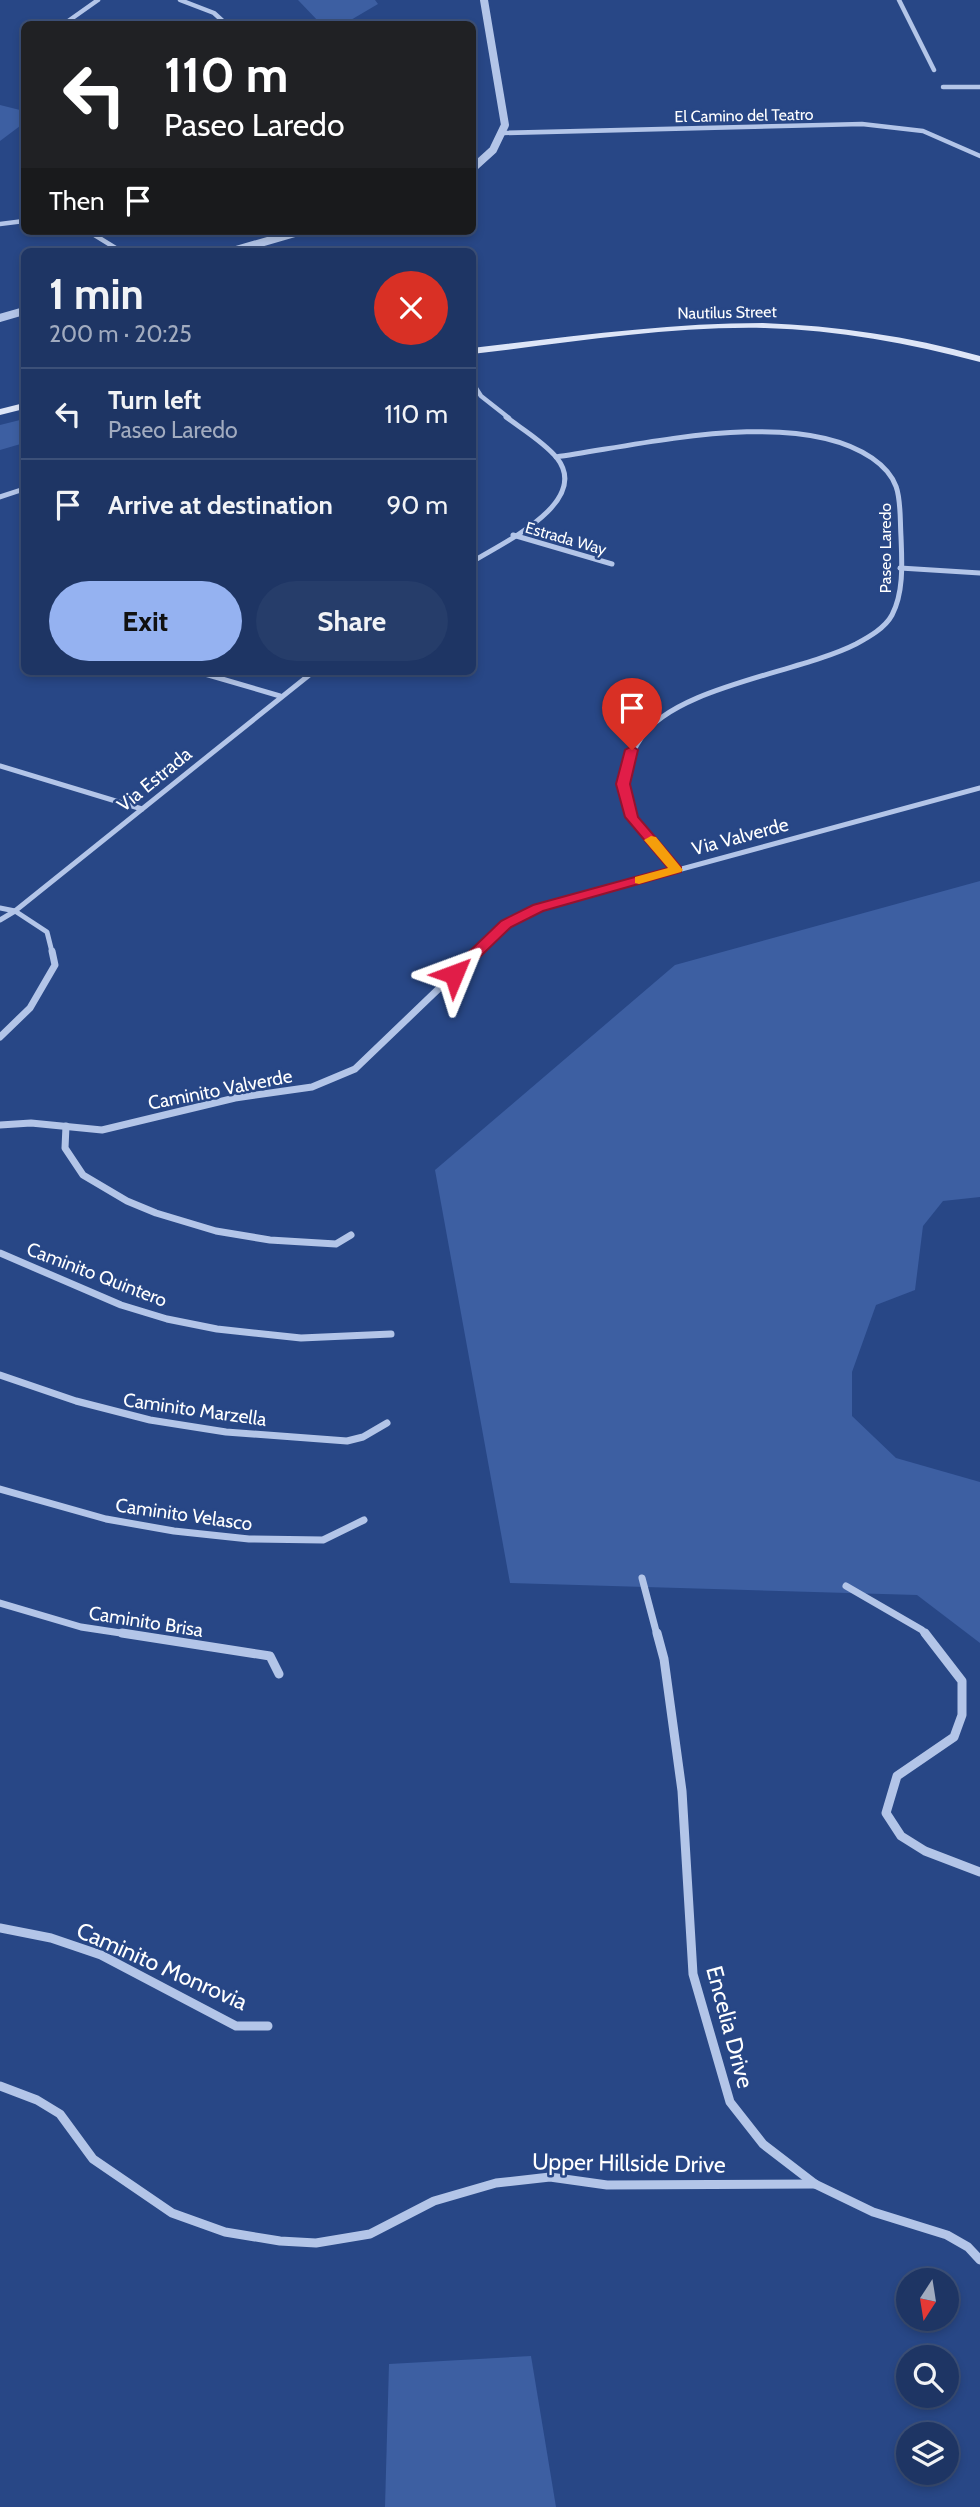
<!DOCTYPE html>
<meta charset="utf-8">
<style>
body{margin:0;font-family:Cabin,sans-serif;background:#263d6a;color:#f1f3f6;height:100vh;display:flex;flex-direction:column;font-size:26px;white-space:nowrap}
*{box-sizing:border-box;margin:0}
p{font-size:23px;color:#a1abbf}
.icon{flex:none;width:38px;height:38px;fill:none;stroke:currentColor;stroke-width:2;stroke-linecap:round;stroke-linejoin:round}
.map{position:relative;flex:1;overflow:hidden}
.panel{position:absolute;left:21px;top:248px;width:455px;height:427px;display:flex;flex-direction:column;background:#1e3564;border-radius:10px;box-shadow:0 4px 10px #0003,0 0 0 2px #3c5078}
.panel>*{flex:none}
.banner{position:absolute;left:21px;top:21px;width:455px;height:214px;border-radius:10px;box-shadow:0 4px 10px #0003,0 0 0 2px #3c5078;background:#202124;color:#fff;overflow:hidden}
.needle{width:46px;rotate:192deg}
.fabs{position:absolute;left:896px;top:2268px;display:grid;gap:14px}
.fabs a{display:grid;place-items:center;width:63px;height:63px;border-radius:50%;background:#1e3564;box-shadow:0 4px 10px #0003,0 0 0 2px #3c5078;font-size:35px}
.pin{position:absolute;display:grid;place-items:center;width:60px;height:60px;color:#fff;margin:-72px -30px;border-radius:50% 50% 50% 0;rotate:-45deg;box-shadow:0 0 7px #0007}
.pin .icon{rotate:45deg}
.me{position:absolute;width:77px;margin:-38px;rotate:46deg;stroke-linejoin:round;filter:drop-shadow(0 0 5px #0008)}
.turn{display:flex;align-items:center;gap:24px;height:147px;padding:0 28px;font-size:32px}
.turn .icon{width:91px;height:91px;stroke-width:2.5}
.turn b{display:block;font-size:49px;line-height:60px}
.then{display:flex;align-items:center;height:66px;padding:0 28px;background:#0003;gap:14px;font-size:26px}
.round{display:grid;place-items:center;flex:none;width:74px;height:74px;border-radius:37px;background:#263d6a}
.overview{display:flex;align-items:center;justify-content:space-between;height:119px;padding:0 28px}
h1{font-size:42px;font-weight:700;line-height:52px}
.cta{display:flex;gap:14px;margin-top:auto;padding:14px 28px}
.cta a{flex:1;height:80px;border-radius:42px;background:#95b2f1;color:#111;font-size:28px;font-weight:700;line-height:80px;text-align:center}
.cta a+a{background:#263d6a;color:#f1f3f6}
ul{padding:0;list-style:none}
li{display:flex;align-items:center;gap:21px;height:91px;padding:0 28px;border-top:2px solid #3c5078}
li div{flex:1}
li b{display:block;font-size:26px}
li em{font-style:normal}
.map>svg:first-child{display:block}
</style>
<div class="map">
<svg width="980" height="2507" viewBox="0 0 980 2507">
<rect width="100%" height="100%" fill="#284786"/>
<g fill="#3d5fa2">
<path d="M298,0H375L378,4L344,24H321Z"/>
<path d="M0,105L24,111V123L0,141Z"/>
<path d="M24,419V443L0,450V425Z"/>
<path d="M980,881V1197L943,1201L923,1226L915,1290L876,1305L852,1372V1416L896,1458L980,1482V1643L917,1595L510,1583L435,1170L675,965Z"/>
<path d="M531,2356L556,2507H385L389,2364Z"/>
</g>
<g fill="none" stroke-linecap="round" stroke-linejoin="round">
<g stroke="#b3c5e8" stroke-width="4.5">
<path d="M180,0L214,13L226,24"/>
<path d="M899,0L934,70"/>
<path d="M64,24L98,0"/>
<path d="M943,87H980"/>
<path d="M503,133L862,124L923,131L980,156"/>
<path d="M0,224L24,221"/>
<path d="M88,231L122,252"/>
<path d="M472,382L481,396L509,418"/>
</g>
<g stroke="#b3c5e8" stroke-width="5">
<path d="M556,457C642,445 796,406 872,458C904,480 899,501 901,537C902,562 904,592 892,615C885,628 869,637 856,644C799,673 676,686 641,738C602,797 639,828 677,870"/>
<path d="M0,497L24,489"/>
<path d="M513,535L612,564"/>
<path d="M472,562C500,544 592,503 557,458C544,442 522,429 506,417"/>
<path d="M900,568L980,573"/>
<path d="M198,672L280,696"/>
<path d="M0,766L142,809"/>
<path d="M0,908L15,911L47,932L52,952"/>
<path d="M0,920L15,911L313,672"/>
<path d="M476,952L506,924L538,908L980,788"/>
</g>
<g stroke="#b3c5e8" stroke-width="7">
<path d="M0,1037L30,1008L55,965L52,951"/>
<path d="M0,1125L31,1123L102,1130L235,1098L312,1087L355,1069L478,951"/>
<path d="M66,1126L65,1148L83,1175L127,1201L156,1213L216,1231L270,1240L336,1244L351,1235"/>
<path d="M0,1253L121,1305L167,1319L217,1329L301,1338L391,1334"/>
<path d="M0,1375L76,1401L150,1420L226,1432L347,1441L363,1437L387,1423"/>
<path d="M0,1489L106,1519L174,1531L249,1539L323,1540L364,1520"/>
<path d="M642,1578L657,1635"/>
<path d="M846,1586L922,1630L926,1635"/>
<path d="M0,1603L81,1627L134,1635"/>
</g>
<g stroke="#b3c5e8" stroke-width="9">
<path d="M122,1633L270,1656L279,1674"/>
<path d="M657,1633L664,1659L682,1791L693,1974L730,2102L763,2144L815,2184L873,2212L947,2235L968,2247L980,2260"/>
<path d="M925,1633L962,1681V1715L954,1737L897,1776L886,1813L901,1836L925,1851L980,1872"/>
<path d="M0,1928L51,1938L101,1955L236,2026H268"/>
<path d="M0,2086L37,2100L60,2114L93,2159L172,2213L225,2232L280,2241L316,2243L370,2234L434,2201L496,2183L550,2177L607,2185L815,2184"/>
</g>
<g stroke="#b3c5e8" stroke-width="8">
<path d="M472,169L493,150L505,125L484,0"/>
<path d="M229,252L302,231"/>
<path d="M0,318L24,311"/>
</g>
<g fill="#dde5f7" fill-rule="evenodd">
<path d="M763,323C837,326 908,336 980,356V362C909,343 838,330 765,328C667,326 569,343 472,354V348C569,337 665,323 763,323Z"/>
<path d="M24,403V409L0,415V409Z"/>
</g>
</g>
<path fill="#e11d48" stroke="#92132f" stroke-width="2" d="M632,746L638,750L630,784L638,817L681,867V872L543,911L511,927L459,977H449V971L501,921L533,905L668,868L625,817L616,784L625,750Z"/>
<path fill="#f59e0b" d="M651,836L656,837L683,870L681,872L639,884L635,883V877L668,868L644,840Z"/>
<g text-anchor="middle" stroke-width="5" stroke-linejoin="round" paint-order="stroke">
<g font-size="16" fill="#fff" stroke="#284786">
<text transform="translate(744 115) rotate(-1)" y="6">El Camino del Teatro</text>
<text transform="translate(727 312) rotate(-1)" y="6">Nautilus Street</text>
<text transform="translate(566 538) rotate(16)" y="6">Estrada Way</text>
<text transform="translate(885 548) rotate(-90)" y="6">Paseo Laredo</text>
</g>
<g font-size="19" fill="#fff" stroke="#284786">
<text transform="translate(154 779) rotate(-39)" y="7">Via Estrada</text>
<text transform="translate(740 836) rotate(-15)" y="7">Via Valverde</text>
<text transform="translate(220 1089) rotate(-11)" y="7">Caminito Valverde</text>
<text transform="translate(97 1274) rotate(21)" y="7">Caminito Quintero</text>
<text transform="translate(195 1409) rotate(8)" y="7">Caminito Marzella</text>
<text transform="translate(184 1514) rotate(8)" y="7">Caminito Velasco</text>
<text transform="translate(146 1621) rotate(9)" y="7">Caminito Brisa</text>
</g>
<g font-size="23" fill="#fff" stroke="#284786">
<text transform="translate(162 1966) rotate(24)" y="8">Caminito Monrovia</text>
<text transform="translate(730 2027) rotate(75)" y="8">Encelia Drive</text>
<text transform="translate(629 2163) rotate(1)" y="8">Upper Hillside Drive</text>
</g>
</g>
</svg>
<div class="fabs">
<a><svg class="needle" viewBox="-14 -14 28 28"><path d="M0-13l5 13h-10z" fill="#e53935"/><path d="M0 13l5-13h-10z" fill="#a1abbf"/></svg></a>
<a><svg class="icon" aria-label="search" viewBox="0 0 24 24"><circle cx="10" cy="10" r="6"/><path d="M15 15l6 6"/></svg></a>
<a><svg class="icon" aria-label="layers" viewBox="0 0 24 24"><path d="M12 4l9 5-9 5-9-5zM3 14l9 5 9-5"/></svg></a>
</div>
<div class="pin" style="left:632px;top:750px;background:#d93025"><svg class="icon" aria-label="arrive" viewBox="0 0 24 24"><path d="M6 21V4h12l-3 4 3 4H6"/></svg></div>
<svg class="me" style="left:454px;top:974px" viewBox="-20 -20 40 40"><path d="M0-17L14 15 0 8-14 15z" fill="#e11d48" stroke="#fff" stroke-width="4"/></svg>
<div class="banner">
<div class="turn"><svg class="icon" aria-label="left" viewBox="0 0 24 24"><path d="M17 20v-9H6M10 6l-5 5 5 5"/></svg><div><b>110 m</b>Paseo Laredo</div></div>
<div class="then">Then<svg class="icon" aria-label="arrive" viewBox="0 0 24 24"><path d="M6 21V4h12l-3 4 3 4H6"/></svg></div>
</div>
<section class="panel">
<div class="overview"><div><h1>1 min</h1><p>200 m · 20:25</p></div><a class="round" style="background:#d93025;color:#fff"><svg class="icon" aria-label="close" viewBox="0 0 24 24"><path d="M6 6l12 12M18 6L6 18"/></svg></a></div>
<ul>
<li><svg class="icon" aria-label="left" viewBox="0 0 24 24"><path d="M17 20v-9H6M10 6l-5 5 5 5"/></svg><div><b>Turn left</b><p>Paseo Laredo</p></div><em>110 m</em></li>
<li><svg class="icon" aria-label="arrive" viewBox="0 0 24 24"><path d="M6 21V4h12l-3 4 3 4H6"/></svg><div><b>Arrive at destination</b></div><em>90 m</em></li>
</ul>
<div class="cta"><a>Exit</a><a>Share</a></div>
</section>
</div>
